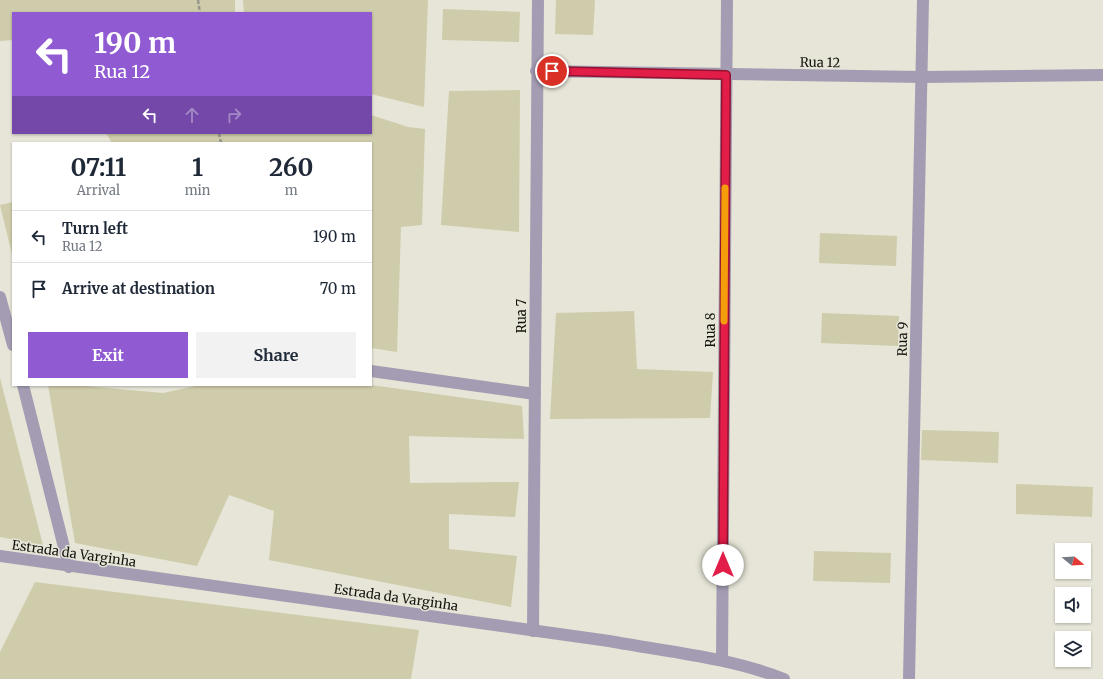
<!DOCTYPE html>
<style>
body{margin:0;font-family:Merriweather,serif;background:#f2f2f3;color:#1f2937;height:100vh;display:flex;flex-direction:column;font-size:15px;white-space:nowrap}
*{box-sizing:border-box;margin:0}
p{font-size:13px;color:#747a83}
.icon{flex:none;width:22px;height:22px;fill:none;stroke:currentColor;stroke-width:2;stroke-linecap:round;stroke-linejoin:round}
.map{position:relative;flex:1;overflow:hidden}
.sheet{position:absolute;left:12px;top:142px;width:360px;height:244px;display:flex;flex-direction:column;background:#fff;border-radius:0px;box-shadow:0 1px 3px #0004}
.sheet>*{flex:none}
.top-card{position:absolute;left:12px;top:12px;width:360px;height:122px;border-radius:0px;box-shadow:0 1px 3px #0004;background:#905ad2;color:#fff;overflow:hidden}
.needle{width:26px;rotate:108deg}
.controls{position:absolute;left:1055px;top:543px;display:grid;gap:8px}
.controls a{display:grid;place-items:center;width:36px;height:36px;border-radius:0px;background:#fff;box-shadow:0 1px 3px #0004;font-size:20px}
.pin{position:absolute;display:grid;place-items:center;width:34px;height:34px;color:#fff;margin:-17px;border:2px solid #fff;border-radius:50%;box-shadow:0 1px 4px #0007}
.me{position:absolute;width:44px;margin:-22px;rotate:0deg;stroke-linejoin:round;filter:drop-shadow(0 0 3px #0008)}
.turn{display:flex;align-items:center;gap:14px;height:84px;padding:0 16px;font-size:18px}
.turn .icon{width:52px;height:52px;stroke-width:2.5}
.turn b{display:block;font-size:28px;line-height:34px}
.lanes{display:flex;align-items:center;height:38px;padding:0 16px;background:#0003;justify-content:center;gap:20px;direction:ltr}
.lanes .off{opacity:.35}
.eta{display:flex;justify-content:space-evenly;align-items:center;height:68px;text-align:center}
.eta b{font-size:24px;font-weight:700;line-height:28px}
.primary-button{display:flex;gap:8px;margin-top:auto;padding:8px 16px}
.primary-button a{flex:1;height:46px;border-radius:0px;background:#905ad2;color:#fff;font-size:16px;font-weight:700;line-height:46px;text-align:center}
.primary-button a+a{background:#f2f2f3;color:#1f2937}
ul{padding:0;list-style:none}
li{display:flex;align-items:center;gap:12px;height:52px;padding:0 16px;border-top:1px solid #e0e1e3}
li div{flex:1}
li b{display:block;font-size:15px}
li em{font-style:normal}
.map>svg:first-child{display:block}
</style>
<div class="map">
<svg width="1103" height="679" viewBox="0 0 1103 679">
<rect width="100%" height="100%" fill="#e6e5d7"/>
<g fill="#ceccaa">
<path d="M0,0H235V13H13V40L0,41Z"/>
<path d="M243,0H428L424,107L371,94V13H244Z"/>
<path d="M556,0H595L593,35L555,34Z"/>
<path d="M443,9L520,12L519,42L442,40Z"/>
<path d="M520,90L519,232L441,225L449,91Z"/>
<path d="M371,115L408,127L425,129L422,225L401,227L397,352L371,348V143H112L106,133H371Z"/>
<path d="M13,202V258L0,205Z"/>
<path d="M820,233L897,236L896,266L819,263Z"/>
<path d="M634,311L637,369L713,372L710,418L550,419L556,313Z"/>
<path d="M822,313L899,316L898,346L821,343Z"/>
<path d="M0,378L43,545L0,537Z"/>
<path d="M48,385H74L163,393L200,385H371L522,406L524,439L409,436L410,483L519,482L515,517L449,514V549L517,556L511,607L269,560L274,511L229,495L197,566L75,543Z"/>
<path d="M922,430L999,432L998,463L921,460Z"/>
<path d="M1016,484L1093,487L1092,517L1016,514Z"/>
<path d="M814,551L891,553L890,583L813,581Z"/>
<path d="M35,582L419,630L411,679H0V652Z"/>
</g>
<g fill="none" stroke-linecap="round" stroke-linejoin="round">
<g stroke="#98978d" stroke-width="2.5" stroke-dasharray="4 2" stroke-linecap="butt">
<path d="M198,0L200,13"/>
<path d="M219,133L221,143"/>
</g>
<g stroke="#a49cb3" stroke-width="12">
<path d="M536,71L922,77L1103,75"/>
<path d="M0,297L13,345"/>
<path d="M371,371L535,394"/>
<path d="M23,385L69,567"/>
<path d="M0,556L609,641C668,652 728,657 784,679"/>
<path d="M533,631L538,0"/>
<path d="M722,659L727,0"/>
<path d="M909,679L923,0"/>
</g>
</g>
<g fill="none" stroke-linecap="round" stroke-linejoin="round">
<defs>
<path id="route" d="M552,71L726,75L723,565"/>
</defs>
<use href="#route" stroke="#92132f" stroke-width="10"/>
<use href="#route" stroke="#e11d48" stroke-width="7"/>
<path stroke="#f59e0b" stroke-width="7" d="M724,321L725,188"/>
</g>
<g text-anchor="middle" stroke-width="3" stroke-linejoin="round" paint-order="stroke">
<g font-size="13" fill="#14140f" stroke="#e6e5d7">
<text transform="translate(820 62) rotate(1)" y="5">Rua 12</text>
<text transform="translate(521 316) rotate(-90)" y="5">Rua 7</text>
<text transform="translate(710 330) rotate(-90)" y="5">Rua 8</text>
<text transform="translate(902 339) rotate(-89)" y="5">Rua 9</text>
<text transform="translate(74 553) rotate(8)" y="5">Estrada da Varginha</text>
<text transform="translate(396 597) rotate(8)" y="5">Estrada da Varginha</text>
</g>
</g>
</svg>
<div class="controls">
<a><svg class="needle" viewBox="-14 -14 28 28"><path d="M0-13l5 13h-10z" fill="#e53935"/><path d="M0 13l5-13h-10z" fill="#747a83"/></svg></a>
<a><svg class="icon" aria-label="sound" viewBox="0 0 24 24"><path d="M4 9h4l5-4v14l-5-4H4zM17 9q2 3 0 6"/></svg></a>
<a><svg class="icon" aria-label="layers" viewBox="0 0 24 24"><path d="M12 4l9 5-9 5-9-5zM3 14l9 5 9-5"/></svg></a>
</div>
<div class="pin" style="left:552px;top:71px;background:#d93025"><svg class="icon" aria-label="arrive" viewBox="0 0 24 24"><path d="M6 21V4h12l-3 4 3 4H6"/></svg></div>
<svg class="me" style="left:723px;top:565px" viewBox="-20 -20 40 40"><circle r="19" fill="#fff"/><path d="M0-13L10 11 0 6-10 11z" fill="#e11d48"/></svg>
<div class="top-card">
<div class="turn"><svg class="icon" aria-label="left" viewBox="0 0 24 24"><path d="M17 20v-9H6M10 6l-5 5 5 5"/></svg><div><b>190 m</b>Rua 12</div></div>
<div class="lanes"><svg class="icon" aria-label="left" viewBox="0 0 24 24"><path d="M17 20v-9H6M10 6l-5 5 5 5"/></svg><svg class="icon off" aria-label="ahead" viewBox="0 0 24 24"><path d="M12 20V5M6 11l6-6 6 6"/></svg><svg class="icon off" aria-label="right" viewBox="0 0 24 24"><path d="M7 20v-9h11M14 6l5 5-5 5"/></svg></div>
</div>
<section class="sheet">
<div class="eta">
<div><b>07:11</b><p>Arrival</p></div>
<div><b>1</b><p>min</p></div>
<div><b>260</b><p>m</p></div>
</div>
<ul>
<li><svg class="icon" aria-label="left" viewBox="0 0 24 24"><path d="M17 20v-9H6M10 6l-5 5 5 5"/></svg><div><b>Turn left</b><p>Rua 12</p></div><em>190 m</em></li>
<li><svg class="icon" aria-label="arrive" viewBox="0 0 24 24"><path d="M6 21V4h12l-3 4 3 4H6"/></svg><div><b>Arrive at destination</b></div><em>70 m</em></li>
</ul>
<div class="primary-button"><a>Exit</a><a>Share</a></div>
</section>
</div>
